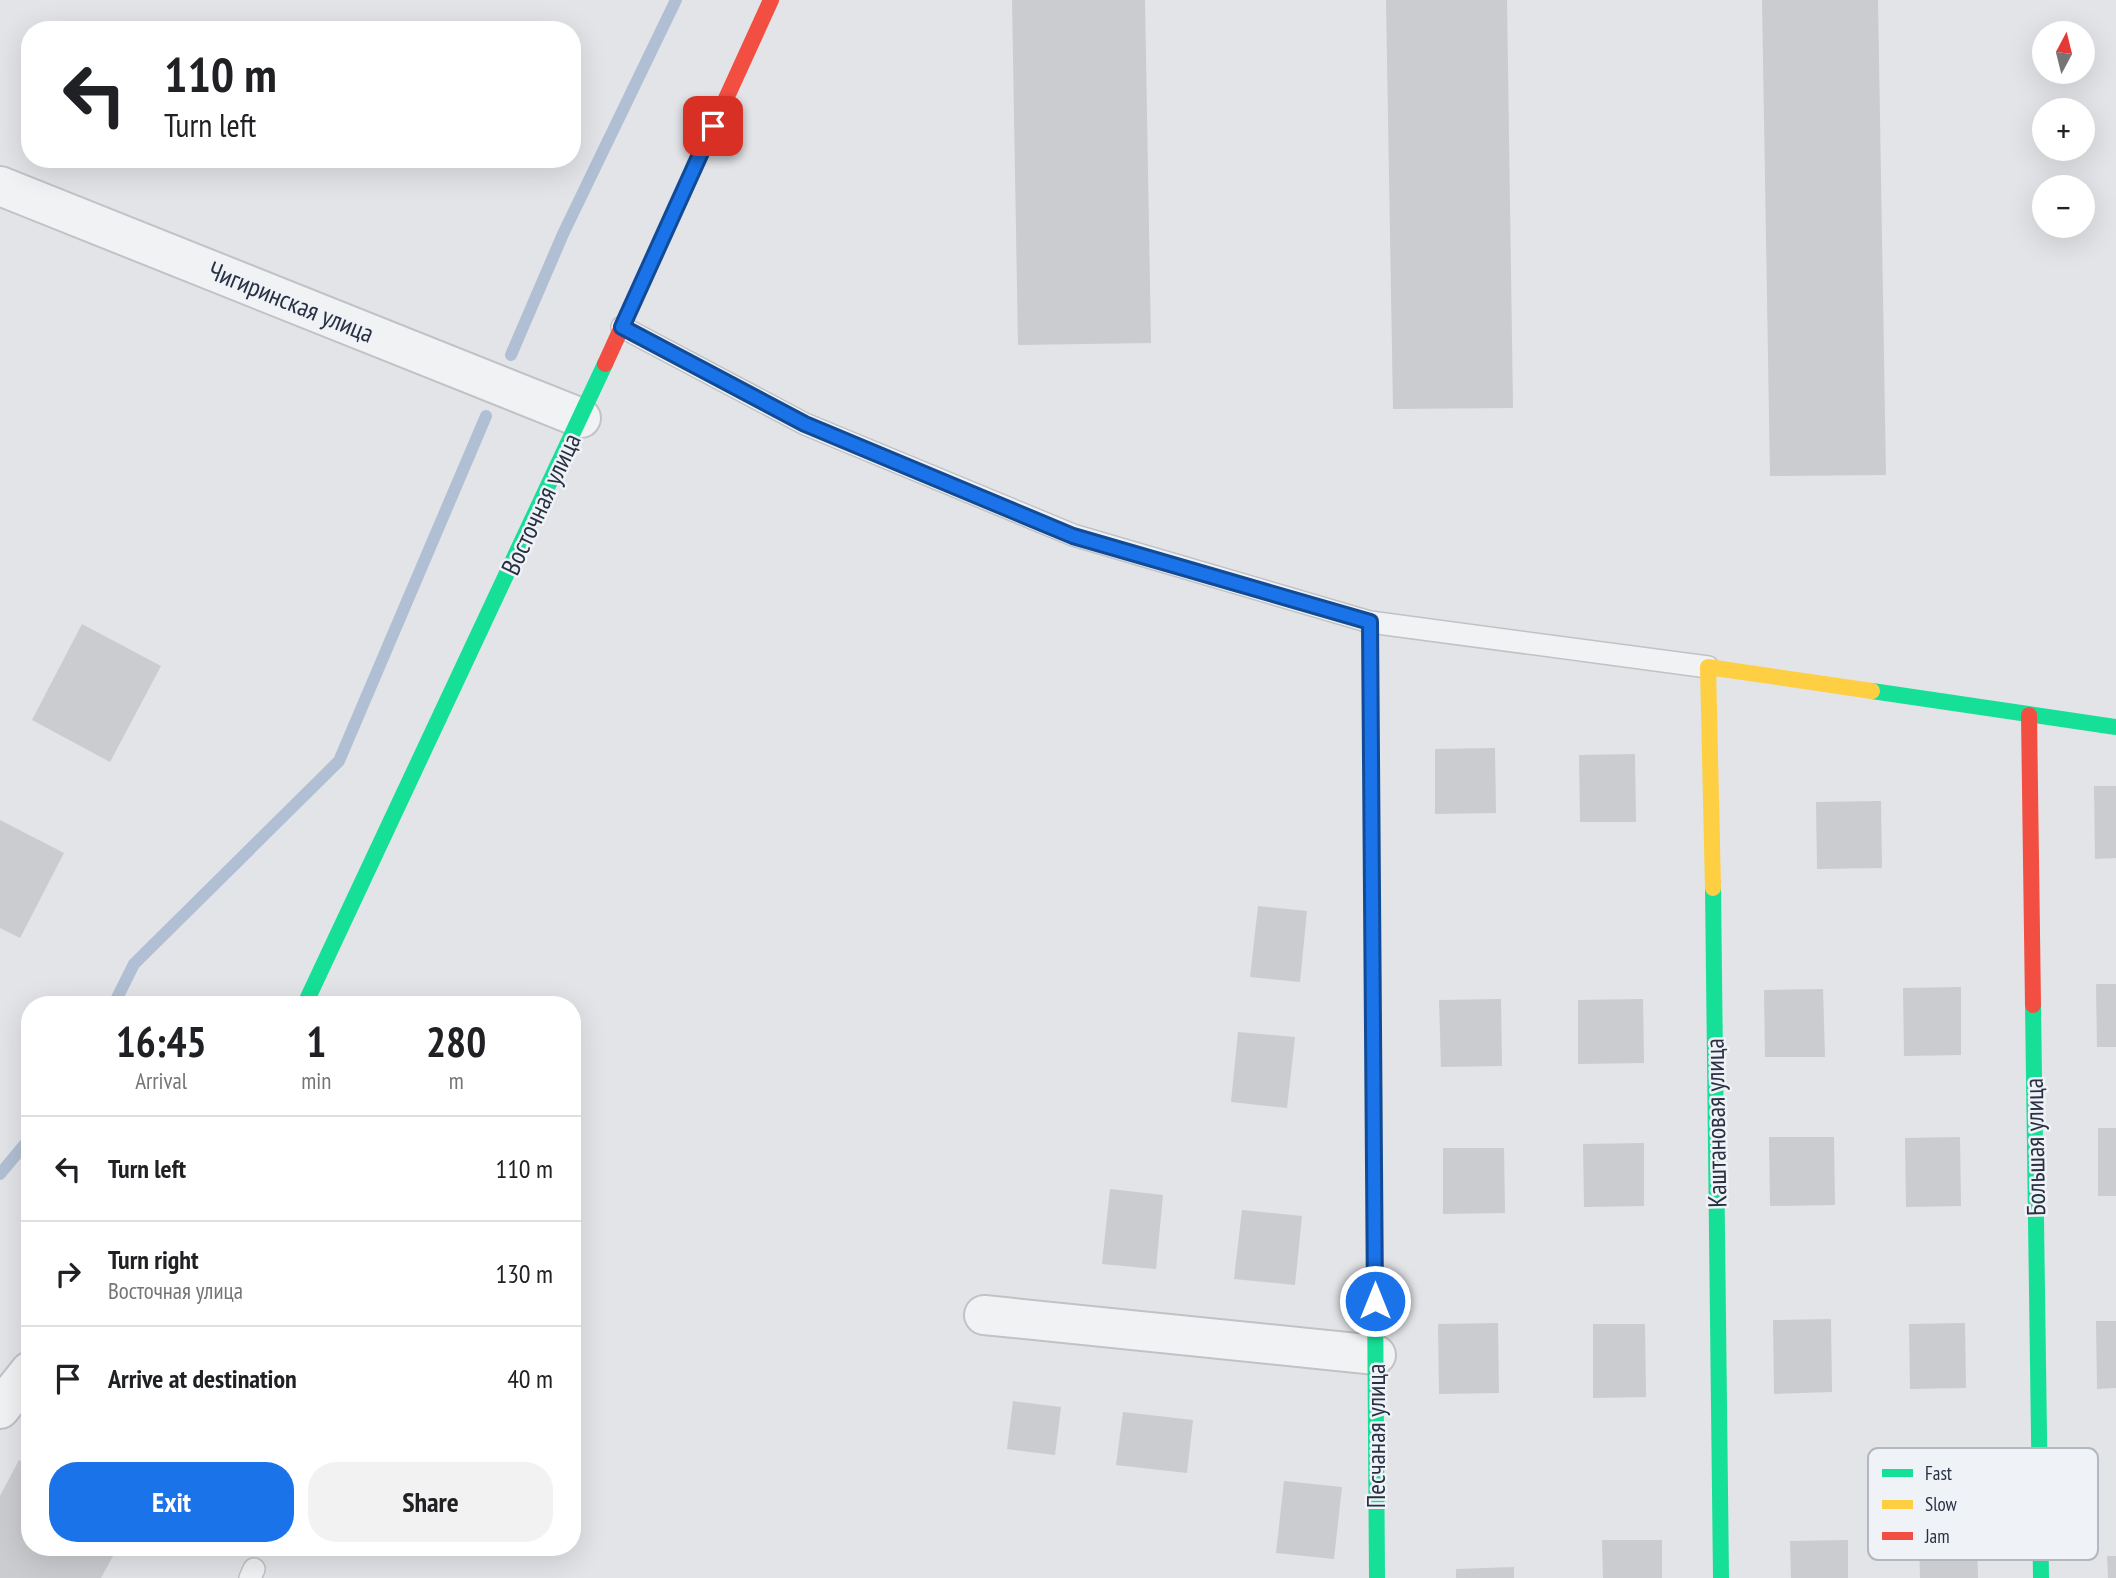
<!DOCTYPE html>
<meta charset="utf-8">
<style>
body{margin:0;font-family:"PT Sans Narrow",sans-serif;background:#f2f2f2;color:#202124;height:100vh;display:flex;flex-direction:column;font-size:26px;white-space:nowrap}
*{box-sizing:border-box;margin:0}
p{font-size:23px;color:#757577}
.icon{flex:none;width:38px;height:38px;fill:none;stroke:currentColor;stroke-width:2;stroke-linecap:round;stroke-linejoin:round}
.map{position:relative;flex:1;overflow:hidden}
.panel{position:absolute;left:21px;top:996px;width:560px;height:560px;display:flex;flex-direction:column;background:#fff;border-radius:28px;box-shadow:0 7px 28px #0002}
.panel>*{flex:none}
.top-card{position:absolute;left:21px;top:21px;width:560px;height:147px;border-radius:28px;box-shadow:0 7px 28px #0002;background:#fff;color:#202124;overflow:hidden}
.needle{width:46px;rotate:7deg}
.buttons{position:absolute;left:2032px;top:21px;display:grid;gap:14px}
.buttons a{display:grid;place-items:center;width:63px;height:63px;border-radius:50%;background:#fff;box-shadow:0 7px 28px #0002;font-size:35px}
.pin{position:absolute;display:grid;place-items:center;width:60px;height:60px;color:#fff;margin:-30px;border-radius:14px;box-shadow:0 4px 10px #0006}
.me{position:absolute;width:77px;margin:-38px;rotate:0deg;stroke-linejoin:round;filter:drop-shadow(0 0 5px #0008)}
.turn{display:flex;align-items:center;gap:24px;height:147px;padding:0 28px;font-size:32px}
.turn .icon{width:91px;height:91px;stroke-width:2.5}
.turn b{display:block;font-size:49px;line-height:60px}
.eta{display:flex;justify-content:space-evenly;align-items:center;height:119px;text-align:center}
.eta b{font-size:42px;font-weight:800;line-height:49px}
.button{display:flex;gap:14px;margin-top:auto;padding:14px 28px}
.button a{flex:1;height:80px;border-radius:28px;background:#1a73e8;color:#fff;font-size:28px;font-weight:800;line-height:80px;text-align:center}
.button a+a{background:#f2f2f2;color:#202124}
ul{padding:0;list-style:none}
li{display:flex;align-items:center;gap:21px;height:105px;padding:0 28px;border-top:2px solid #e0e0e0}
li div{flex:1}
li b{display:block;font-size:26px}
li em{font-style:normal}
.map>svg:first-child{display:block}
</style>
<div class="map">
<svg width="2116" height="1578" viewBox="0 0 2116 1578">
<rect width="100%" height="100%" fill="#e2e4e7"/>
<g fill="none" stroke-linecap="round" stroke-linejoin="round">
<g stroke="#b0bfd3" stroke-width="12">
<path d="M511,355L563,234L676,0"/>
<path d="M114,1004L134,964L339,761L486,416"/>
<path d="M0,1174L30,1138"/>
</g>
</g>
<g fill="#cacccf">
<path d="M1012,0H1145L1151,343L1018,345Z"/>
<path d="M1386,0H1507L1513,408L1393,409Z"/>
<path d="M1762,0H1878L1886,475L1770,476Z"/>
<path d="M82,624L161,666L110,762L32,720Z"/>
<path d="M1495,748L1496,813L1435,814V749Z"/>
<path d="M1635,754L1636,822H1580L1579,755Z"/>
<path d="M2094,786H2116V858L2095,859Z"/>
<path d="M1881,801L1882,868L1817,869L1816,802Z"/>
<path d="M0,820L64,853L20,938L0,928Z"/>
<path d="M1258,906L1307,911L1300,982L1250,977Z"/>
<path d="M2096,984H2116V1047H2097Z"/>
<path d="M1961,987V1055L1904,1056L1903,988Z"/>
<path d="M1823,989L1825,1057H1765L1764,990Z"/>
<path d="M1501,999L1502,1066L1441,1067L1439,1000Z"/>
<path d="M1643,999L1644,1063L1578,1064V1000Z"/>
<path d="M1238,1032L1295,1037L1287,1108L1231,1102Z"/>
<rect x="2098" y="1128" width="18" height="68"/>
<path d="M1769,1137H1834L1835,1205L1770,1206Z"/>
<path d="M1960,1137L1961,1206L1906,1207L1905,1138Z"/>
<path d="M1644,1143V1206L1584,1207L1583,1144Z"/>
<path d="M1443,1148H1504L1505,1213L1443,1214Z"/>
<path d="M1110,1189L1163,1195L1156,1269L1102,1264Z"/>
<path d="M1242,1210L1302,1216L1295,1285L1234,1279Z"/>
<path d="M1831,1319L1832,1392L1774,1394L1773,1320Z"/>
<path d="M2096,1321H2116V1388L2097,1389Z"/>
<path d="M1498,1323L1499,1393L1439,1394L1438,1324Z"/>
<path d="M1965,1323L1966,1388L1910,1389L1909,1324Z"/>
<path d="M1593,1324H1645L1646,1397L1593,1398Z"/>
<path d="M1013,1401L1061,1407L1055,1455L1007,1449Z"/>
<path d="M1123,1412L1193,1420L1187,1473L1116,1465Z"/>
<path d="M19,1460L30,1465V1547H118L101,1578H0V1496Z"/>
<path d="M1284,1481L1342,1487L1334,1559L1276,1553Z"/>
<path d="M1602,1540H1662V1578H1603Z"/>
<path d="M1848,1540V1578H1791L1790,1541Z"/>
<path d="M1977,1540L1978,1578H1920L1919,1541Z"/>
<path d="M2107,1556H2116V1578H2108Z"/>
<path d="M1514,1567V1578H1456V1569Z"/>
</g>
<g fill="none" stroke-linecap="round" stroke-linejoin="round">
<defs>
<g id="lane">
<path d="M622,327L805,424L1073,535L1370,622L1708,667"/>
<path d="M250,1578L254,1569"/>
</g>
<g id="street">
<path d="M0,186L581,418"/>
<path d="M984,1315L1376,1355"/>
<path d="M0,1409L30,1371"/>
</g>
</defs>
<use href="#lane" stroke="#c0c2c5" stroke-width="24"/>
<use href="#street" stroke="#c0c2c5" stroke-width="42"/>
<use href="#lane" stroke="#f1f2f4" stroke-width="21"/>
<use href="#street" stroke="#f1f2f4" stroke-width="38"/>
<g stroke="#16e098" stroke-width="16">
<path d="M1872,691L2116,727"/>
<path d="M1713,888L1721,1578"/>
<path d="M305,1004L605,364"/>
<path d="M2033,1005L2041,1578"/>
<path d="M1373,1006L1377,1578"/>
</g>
<g stroke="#ffcf43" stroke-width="16">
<path d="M1370,622L1373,1006"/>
<path d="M1713,888L1708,667L1872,691"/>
</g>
<g stroke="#f24e42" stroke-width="16">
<path d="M605,364L771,0"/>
<path d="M2029,715L2033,1005"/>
</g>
</g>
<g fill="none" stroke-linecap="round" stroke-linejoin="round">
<defs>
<path id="route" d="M713,126L622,327L805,424L1073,536L1370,622L1375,1301"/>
</defs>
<use href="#route" stroke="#114b97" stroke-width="18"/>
<use href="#route" stroke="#1a73e8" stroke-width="12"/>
</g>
<g text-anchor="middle" stroke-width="5" stroke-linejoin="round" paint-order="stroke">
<g font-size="26" fill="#283041" stroke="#eff2f7">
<text transform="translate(291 302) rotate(22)" y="9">Чигиринская улица</text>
<text transform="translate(541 504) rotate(-65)" y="9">Восточная улица</text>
<text transform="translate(1716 1123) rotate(-91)" y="9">Каштановая улица</text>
<text transform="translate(2035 1147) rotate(-91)" y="9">Большая улица</text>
<text transform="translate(1376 1436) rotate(-90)" y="9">Песчаная улица</text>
</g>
</g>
<rect x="1868" y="1448" width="230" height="112" rx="10" fill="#eff2f7" stroke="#b3b8c0" stroke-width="2"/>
<rect x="1882" y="1469" width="31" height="8" fill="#16e098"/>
<rect x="1882" y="1500" width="31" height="9" fill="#ffcf43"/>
<rect x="1882" y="1532" width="31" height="8" fill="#f24e42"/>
<g font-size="19" fill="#283041">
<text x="1925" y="1480">Fast</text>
<text x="1925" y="1511">Slow</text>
<text x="1925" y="1543">Jam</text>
</g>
</svg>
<div class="buttons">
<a><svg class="needle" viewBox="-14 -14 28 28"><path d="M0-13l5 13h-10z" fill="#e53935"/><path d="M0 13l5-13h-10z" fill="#757577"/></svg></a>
<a>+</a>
<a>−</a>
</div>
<div class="pin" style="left:713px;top:126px;background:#d93025"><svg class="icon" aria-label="arrive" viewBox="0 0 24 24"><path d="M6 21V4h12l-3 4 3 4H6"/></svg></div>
<svg class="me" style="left:1375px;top:1301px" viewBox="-20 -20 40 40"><circle r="17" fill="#1a73e8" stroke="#fff" stroke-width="3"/><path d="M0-11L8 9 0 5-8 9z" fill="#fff"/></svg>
<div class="top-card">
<div class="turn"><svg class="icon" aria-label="left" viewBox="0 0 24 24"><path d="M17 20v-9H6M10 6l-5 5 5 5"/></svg><div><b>110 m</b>Turn left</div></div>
</div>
<section class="panel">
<div class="eta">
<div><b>16:45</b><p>Arrival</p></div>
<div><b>1</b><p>min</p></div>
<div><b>280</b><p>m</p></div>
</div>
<ul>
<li><svg class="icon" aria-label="left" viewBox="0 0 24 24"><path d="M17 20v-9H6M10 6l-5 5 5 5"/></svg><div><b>Turn left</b></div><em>110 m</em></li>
<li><svg class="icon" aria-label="right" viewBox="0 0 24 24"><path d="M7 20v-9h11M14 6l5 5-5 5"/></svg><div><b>Turn right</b><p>Восточная улица</p></div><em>130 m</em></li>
<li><svg class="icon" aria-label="arrive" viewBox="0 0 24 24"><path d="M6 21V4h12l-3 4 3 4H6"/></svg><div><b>Arrive at destination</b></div><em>40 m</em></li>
</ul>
<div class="button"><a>Exit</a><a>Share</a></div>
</section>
</div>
